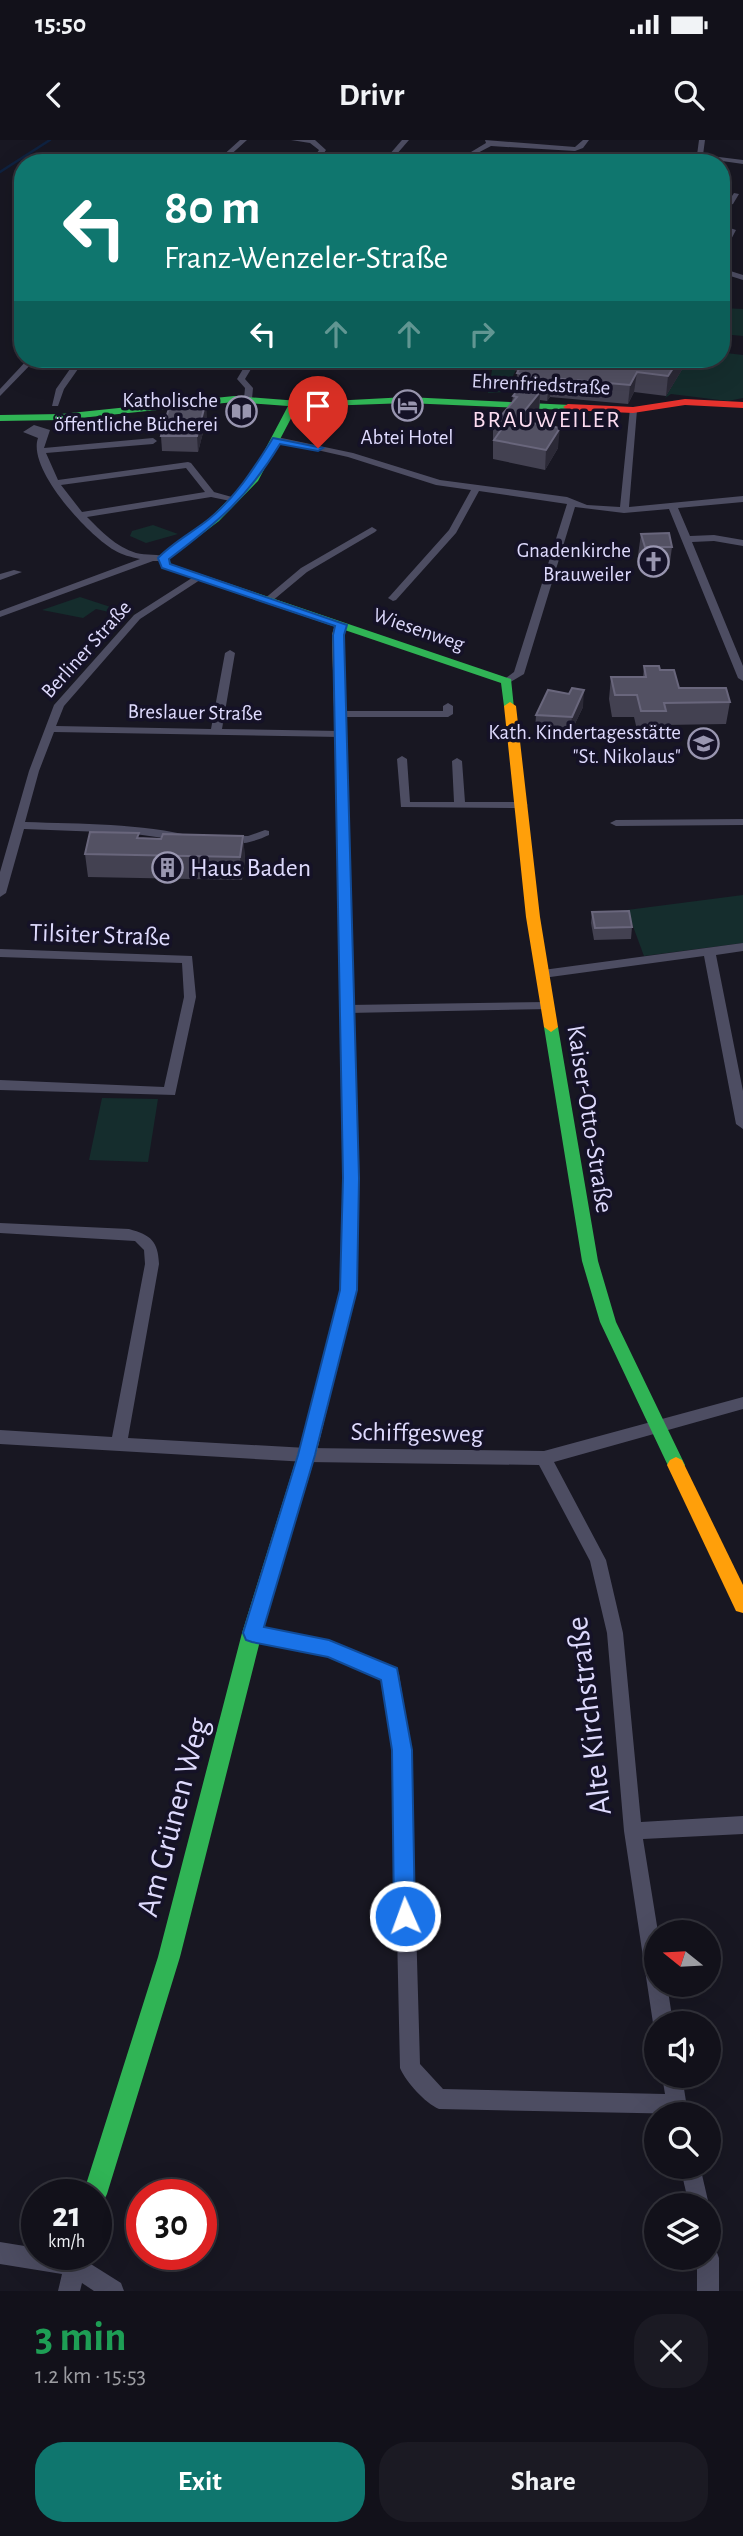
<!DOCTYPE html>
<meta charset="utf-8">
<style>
body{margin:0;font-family:"Alegreya Sans",sans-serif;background:#1b1a23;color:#f1f3f6;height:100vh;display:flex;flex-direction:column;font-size:26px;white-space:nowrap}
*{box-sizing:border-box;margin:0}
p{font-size:23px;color:#9c9da2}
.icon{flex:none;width:38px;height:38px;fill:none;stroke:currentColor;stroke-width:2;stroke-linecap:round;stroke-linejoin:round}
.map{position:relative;height:2151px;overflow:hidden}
.panel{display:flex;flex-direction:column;background:#12111a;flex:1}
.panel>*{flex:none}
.top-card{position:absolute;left:14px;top:14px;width:716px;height:214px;border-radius:28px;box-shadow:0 7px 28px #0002,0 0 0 2px #313139;background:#0f766e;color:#fff;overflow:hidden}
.needle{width:46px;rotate:288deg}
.buttons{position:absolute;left:644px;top:1780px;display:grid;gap:14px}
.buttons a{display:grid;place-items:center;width:77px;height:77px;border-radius:50%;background:#12111a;box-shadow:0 7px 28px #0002,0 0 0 2px #313139;font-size:35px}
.speed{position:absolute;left:21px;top:2039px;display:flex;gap:14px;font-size:35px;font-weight:700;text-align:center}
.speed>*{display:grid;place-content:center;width:91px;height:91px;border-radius:50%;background:#12111a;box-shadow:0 7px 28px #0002,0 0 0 2px #313139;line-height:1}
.speed small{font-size:18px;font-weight:400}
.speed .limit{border:10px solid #d22;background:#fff;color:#111}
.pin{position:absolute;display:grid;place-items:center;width:60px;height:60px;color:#fff;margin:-72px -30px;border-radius:50% 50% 50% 0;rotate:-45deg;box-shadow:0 0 7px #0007}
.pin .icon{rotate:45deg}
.me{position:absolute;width:77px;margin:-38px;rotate:358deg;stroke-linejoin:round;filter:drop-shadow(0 0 5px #0008)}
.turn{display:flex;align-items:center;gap:24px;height:147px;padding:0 35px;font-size:32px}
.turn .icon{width:91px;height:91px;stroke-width:2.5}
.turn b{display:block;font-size:49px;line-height:60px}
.lanes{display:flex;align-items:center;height:66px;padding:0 35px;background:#0003;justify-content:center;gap:35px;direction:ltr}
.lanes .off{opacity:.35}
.round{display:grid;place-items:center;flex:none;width:74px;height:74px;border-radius:28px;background:#1b1a23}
.head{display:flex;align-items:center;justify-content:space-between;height:119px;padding:0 35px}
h1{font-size:42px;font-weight:700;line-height:52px;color:#1e9e55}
.action{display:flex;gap:14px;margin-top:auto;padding:14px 35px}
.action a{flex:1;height:80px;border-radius:28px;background:#0f766e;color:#fff;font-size:28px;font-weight:700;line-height:80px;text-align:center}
.action a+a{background:#1b1a23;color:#f1f3f6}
.status{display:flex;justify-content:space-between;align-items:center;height:49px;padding:0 35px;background:#12111a;direction:ltr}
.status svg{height:19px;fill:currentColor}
header{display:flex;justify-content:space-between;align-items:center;height:91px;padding:0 35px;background:#12111a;font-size:32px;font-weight:700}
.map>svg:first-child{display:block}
</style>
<div class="status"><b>15:50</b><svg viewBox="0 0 49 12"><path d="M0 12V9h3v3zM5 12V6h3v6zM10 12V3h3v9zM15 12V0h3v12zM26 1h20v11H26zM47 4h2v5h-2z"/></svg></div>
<header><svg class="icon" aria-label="back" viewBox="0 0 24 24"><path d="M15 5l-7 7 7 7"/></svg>Drivr<svg class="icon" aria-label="search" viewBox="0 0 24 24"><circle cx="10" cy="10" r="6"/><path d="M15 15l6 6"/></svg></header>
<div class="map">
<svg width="743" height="2151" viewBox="0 0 743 2151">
<rect width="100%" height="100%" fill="#181722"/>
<g fill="#152d2d">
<path d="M721,168L743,169V196L732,195L726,213L743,215V258L728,261L671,254L665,258L685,224L648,219H721Z"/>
<path d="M494,219H510L511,226L516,227V230L505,252L488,253Z"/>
<path d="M153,385L178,394L146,403L130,396L132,391Z"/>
<path d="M80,457L129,473L126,476L96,469L83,478L42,470Z"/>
<path d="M743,755V803L644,816L627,770Z"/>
<path d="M102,958L158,959L148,1022L89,1020Z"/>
</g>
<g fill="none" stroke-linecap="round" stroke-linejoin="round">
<path stroke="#0f2240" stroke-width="2.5" d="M0,32L50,0"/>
<g fill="#4d4d62" fill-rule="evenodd">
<path d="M240,0H247L226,19L228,23H221L220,18Z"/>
<path d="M291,0H315L326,10L317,23H310L319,10L310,3Z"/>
<path d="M402,0H409L389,23H382Z"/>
<path d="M485,0L575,7L583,0H589L583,8L575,11L491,6L470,17H466V15L486,3Z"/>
<path d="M699,0H705L703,15L743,20V24L701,18L690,23H681L697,15Z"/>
<path d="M734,53L739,54L733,64L721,68V64L728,62Z"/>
<path d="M721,85L736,90L725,111L721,113V104L728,91L721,89Z"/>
<path d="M721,128L743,135V140L721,133Z"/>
<path d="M28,219H36L0,256V249Z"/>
<path d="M77,219H85L64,249L58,266H52L56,249Z"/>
<path d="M249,219H257L245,239L253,248L252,259L248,261L244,259L245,248L237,239Z"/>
<path d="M630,268L637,270L629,367L743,356V362L678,368L690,396L714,395L743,400V406L714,401L692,402L743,526V541L738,538L669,369L624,373L575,367L524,534L507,544L502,541L514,532L567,364L479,351L456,393L396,460L393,461L388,458L390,456L449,390L471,350L436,345L348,317L273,300L277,297L353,313L440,340L567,357L587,365L620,367Z"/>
<path d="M34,285L50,290L44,308L153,298L157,301L153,304L46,313L58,340L188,322L191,323L214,352L239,359L235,362L211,357L87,377C101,391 116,407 136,413C146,416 159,413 168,418L163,421H153L0,477V471L140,419C131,417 122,415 114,410C88,395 27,329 38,298L23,292ZM186,328L205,352L82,372L61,345Z"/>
<path d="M372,387L377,390L375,392L307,432L271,462L263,460L301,428Z"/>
<path d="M14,430L22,432L0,440V434Z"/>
<path d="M195,436L203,438L140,479L64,566L56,586L211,589L225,513L230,510L235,513L222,589L340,591L345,594L340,597L54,592L39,631L25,682C82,684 140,683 196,697L198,699L192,702L128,693L24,689L6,753L0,757V732L29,631L54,565L134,475Z"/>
<path d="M448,563L453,566V574L448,577H340L335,574L340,571H443V566Z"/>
<path d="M402,616L407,619L410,662H454L452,621L457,618L462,621L465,662H522L528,665L522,668L401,667L397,619Z"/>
<path d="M743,679V685L616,686L610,683L616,680Z"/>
<path d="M265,690L269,691V695C254,702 235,708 220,699L226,696H248Z"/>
<path d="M743,803V811L716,815L743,951V989L736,984L704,816L543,838L537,834L543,830Z"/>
<path d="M0,809L192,816L196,857L175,955L0,950V940L164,947L184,857L182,823L0,817Z"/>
<path d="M547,862L551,863L553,866L551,869L348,873L342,869L348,865Z"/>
<path d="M0,1083L129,1089C151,1095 158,1101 159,1124L128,1298L307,1308L544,1311L743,1257V1269L554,1322L606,1420L623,1493L641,1682L743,1676V1694L643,1699L658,1792H656V1844H667L673,1883H656V1890L653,1883L624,1691L607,1493L590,1421L539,1325L307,1322L0,1304V1290L112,1297L145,1124L144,1110L135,1101L0,1093Z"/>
<path d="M252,1485L329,1501L396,1528L399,1534L411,1610L420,1924L443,1949L665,1954L662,1936H682L688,1974L439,1969C425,1963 406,1942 400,1928L393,1610L382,1539L328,1517L246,1498L244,1493L246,1488Z"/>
<path d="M680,2026H700L709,2065V2067L689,2065Z"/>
<path d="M0,2102L37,2108V2114H88L86,2121L121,2143L124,2151H94L82,2143L80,2151H58L62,2134L0,2124Z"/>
<path d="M709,2108L716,2110L719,2118V2151H697V2118H709Z"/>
</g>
<g fill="#30b455" fill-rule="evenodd">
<path d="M234,256L312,262L407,257L571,265V269L568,270L407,263L297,267L258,341L219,381L169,419L171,424L511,539L514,568L510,570L504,566L501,543L162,428L158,418L159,416L211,377L250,338L288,266L234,262L61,280L0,281V275L61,274Z"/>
<path d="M551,882L558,887L598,1121L616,1182L685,1325L682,1330L676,1333L670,1330L600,1182L582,1121L544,887Z"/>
<path d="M308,1303L314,1305L317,1310L262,1493L180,1817L107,2054L103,2062L96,2065V2054H83L158,1817L242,1493L299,1310L302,1305Z"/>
</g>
<g fill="#ff9f0a" fill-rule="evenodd">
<path d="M341,482L347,485L344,495L348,638L342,642L336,638L332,495L335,485Z"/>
<path d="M510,562L516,566L540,777L558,887L551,892L544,887L526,777L504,566Z"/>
<path d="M348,891L355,896L359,1038L356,1150L317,1310L314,1315L308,1317L302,1315L299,1310L340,1150L343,1038L341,896Z"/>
<path d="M676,1317L682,1320L743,1445V1473L736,1471L667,1325L670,1320Z"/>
</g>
<g fill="#e5322d" fill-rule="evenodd">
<path d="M685,259L743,262V268L685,265L633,273L568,270L563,267L568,264L633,267Z"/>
<path d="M342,634L348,638L355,896L348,901L341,896L336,638Z"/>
</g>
</g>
<g fill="#434151">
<path d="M508,219H686V223L666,256L634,252L628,264L550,257L547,261L540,260L539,271L530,282L558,308L545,330L493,319V285L512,262L513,256L516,253L517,233L518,231L514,230V226L508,223Z"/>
<path d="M207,277L198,312L162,311L161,296Z"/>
<path d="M641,394L672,407L669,429H642L638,415Z"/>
<path d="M644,526L660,530L679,548L730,562L726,584L664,585L662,593L638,594L634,577H612L609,559L611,537H643Z"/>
<path d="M583,567L570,594L535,592L536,575Z"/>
<path d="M243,696L245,719L242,740L88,737L85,714L139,698L161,699Z"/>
<path d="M592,772L632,787L631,799L594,800L591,783Z"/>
</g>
<g fill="#2b2936">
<path d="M679,219H686V223L666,256L668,236Z"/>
<path d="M637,232L634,252L628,264L630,245Z"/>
<path d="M552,238L550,257L547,261L549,241Z"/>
<path d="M540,252L539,271L516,299L517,280Z"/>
<path d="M206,261L207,277L198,312L197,296Z"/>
<path d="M560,288L558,308L545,330L546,310Z"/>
<path d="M584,550L583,567L570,594L572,577Z"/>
<path d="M243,696L245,719L242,740L240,717Z"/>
</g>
<g fill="#535163" stroke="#69667c" stroke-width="2">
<path d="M524,219H679L668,236L637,232L630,245L552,238L549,241L528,240L532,236L517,233Z"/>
<path d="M517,251L540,252L517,280L560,288L546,310L494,300L503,287L493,285L517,257L513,256Z"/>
<path d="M171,261H206L197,296H161Z"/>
<path d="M669,393L672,407H645L641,394Z"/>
<path d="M644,526H659L660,530H674L679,548H726L730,562L664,563L666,571H641L637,555H615L611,537H646Z"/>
<path d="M572,548L584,550L572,577L536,575L548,550L569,554Z"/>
<path d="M90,692L139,693L137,698L161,699L163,694L243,696L240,717L85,714Z"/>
<path d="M629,771L632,787L595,788L592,772Z"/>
</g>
<path fill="#1a73e8" stroke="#114b97" stroke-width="2" d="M273,298L323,308L318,311L280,304C248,357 218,382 169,419L170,424L347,485L344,495L359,1038L357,1150L315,1315L264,1487L329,1500L397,1528L412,1610L415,1776L412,1784L405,1787L397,1784L394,1776L392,1610L381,1540L328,1517L252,1502L246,1500L243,1493L298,1315L340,1150L343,1038L333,495L335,486L162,428L158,418C172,403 193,392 209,379C237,356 254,328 273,298Z"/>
<defs>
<symbol id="hotel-ring" viewBox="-11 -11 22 22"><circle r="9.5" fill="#151227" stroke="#9996b0" stroke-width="1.5"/><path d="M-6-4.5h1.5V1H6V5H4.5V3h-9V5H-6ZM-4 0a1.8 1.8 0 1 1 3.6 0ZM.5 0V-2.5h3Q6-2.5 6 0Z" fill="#9996b0"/></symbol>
<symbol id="library-ring" viewBox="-11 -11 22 22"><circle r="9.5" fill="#151227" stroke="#9996b0" stroke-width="1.5"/><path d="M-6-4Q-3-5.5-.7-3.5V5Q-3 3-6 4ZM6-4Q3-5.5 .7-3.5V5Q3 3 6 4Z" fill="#9996b0"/></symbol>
<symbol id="church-ring" viewBox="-11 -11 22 22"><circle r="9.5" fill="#151227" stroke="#9996b0" stroke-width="1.5"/><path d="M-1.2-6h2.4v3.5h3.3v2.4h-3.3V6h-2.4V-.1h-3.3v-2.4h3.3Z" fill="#9996b0"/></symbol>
<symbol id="school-ring" viewBox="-11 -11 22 22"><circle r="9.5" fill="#151227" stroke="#9996b0" stroke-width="1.5"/><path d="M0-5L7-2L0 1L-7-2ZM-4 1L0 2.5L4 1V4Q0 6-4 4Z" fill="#9996b0"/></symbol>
<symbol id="building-ring" viewBox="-11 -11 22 22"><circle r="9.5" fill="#151227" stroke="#9996b0" stroke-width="1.5"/><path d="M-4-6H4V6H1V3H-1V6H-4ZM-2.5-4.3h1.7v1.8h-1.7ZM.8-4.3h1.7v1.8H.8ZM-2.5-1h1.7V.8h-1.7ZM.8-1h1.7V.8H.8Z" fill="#9996b0"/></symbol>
</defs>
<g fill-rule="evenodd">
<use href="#hotel-ring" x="390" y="248" width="35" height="35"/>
<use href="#library-ring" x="224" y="254" width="35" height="35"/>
<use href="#church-ring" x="636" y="404" width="35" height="35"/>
<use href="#school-ring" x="686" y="586" width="35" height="35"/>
<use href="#building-ring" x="150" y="710" width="35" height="35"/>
</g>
<g text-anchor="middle" stroke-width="7" stroke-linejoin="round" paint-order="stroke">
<g font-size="21" fill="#dedafd" stroke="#151227">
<text transform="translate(541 244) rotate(3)" y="7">Ehrenfriedstraße</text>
<text transform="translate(419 489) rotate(19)" y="7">Wiesenweg</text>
<text transform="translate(86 509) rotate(-48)" y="7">Berliner Straße</text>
<text transform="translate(195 572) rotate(1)" y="7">Breslauer Straße</text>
</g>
<g font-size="21" fill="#dedafd" stroke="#151227" text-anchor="end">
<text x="218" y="267">Katholische<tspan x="218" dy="24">öffentliche Bücherei</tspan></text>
<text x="407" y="304" text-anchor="middle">Abtei Hotel</text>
<text x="631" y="417">Gnadenkirche<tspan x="631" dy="24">Brauweiler</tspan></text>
<text x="681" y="599">Kath. Kindertagesstätte<tspan x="681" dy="24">"St. Nikolaus"</tspan></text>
</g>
<g font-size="24" letter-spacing="2" fill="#fddcf1" stroke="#151227">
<text x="547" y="287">BRAUWEILER</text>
</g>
<g font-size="26" fill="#dedafd" stroke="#151227" text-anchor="start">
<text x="190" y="736">Haus Baden</text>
</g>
<g font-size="26" fill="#dedafd" stroke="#151227">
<text transform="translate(100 794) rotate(2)" y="9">Tilsiter Straße</text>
<text transform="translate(591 979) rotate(81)" y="9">Kaiser-Otto-Straße</text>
<text transform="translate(417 1292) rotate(1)" y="9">Schiffgesweg</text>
</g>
<g font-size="32" fill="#dedafd" stroke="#151227">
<text transform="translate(588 1576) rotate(-97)" y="11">Alte Kirchstraße</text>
<text transform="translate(172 1677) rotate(-75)" y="11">Am Grünen Weg</text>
</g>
</g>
</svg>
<div class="buttons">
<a><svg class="needle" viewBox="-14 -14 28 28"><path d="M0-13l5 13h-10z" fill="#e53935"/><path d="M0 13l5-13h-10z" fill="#9c9da2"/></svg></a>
<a><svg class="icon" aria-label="sound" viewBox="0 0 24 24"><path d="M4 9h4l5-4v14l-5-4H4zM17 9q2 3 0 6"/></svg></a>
<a><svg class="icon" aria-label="search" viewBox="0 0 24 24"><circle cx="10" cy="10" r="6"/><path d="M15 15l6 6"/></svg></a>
<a><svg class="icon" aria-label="layers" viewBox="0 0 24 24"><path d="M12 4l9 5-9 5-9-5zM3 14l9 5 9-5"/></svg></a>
</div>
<div class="speed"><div>21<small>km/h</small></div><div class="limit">30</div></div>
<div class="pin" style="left:318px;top:308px;background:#d93025"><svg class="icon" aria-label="arrive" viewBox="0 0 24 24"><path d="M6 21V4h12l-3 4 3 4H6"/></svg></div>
<svg class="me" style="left:405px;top:1776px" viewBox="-20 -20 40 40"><circle r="17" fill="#1a73e8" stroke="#fff" stroke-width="3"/><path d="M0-11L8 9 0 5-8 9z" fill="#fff"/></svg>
<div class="top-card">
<div class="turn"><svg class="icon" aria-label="left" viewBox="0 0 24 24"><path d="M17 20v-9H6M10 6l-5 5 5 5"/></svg><div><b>80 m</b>Franz-Wenzeler-Straße</div></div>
<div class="lanes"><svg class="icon" aria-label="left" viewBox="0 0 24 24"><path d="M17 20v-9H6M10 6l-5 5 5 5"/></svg><svg class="icon off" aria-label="ahead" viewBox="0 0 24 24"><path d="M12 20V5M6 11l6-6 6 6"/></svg><svg class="icon off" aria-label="ahead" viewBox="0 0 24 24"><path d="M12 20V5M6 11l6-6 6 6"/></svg><svg class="icon off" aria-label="right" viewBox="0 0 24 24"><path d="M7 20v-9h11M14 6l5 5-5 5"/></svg></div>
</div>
</div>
<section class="panel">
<div class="head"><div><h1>3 min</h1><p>1.2 km · 15:53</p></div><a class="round"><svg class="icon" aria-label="close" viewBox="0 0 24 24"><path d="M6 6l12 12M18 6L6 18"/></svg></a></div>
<div class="action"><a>Exit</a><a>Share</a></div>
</section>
